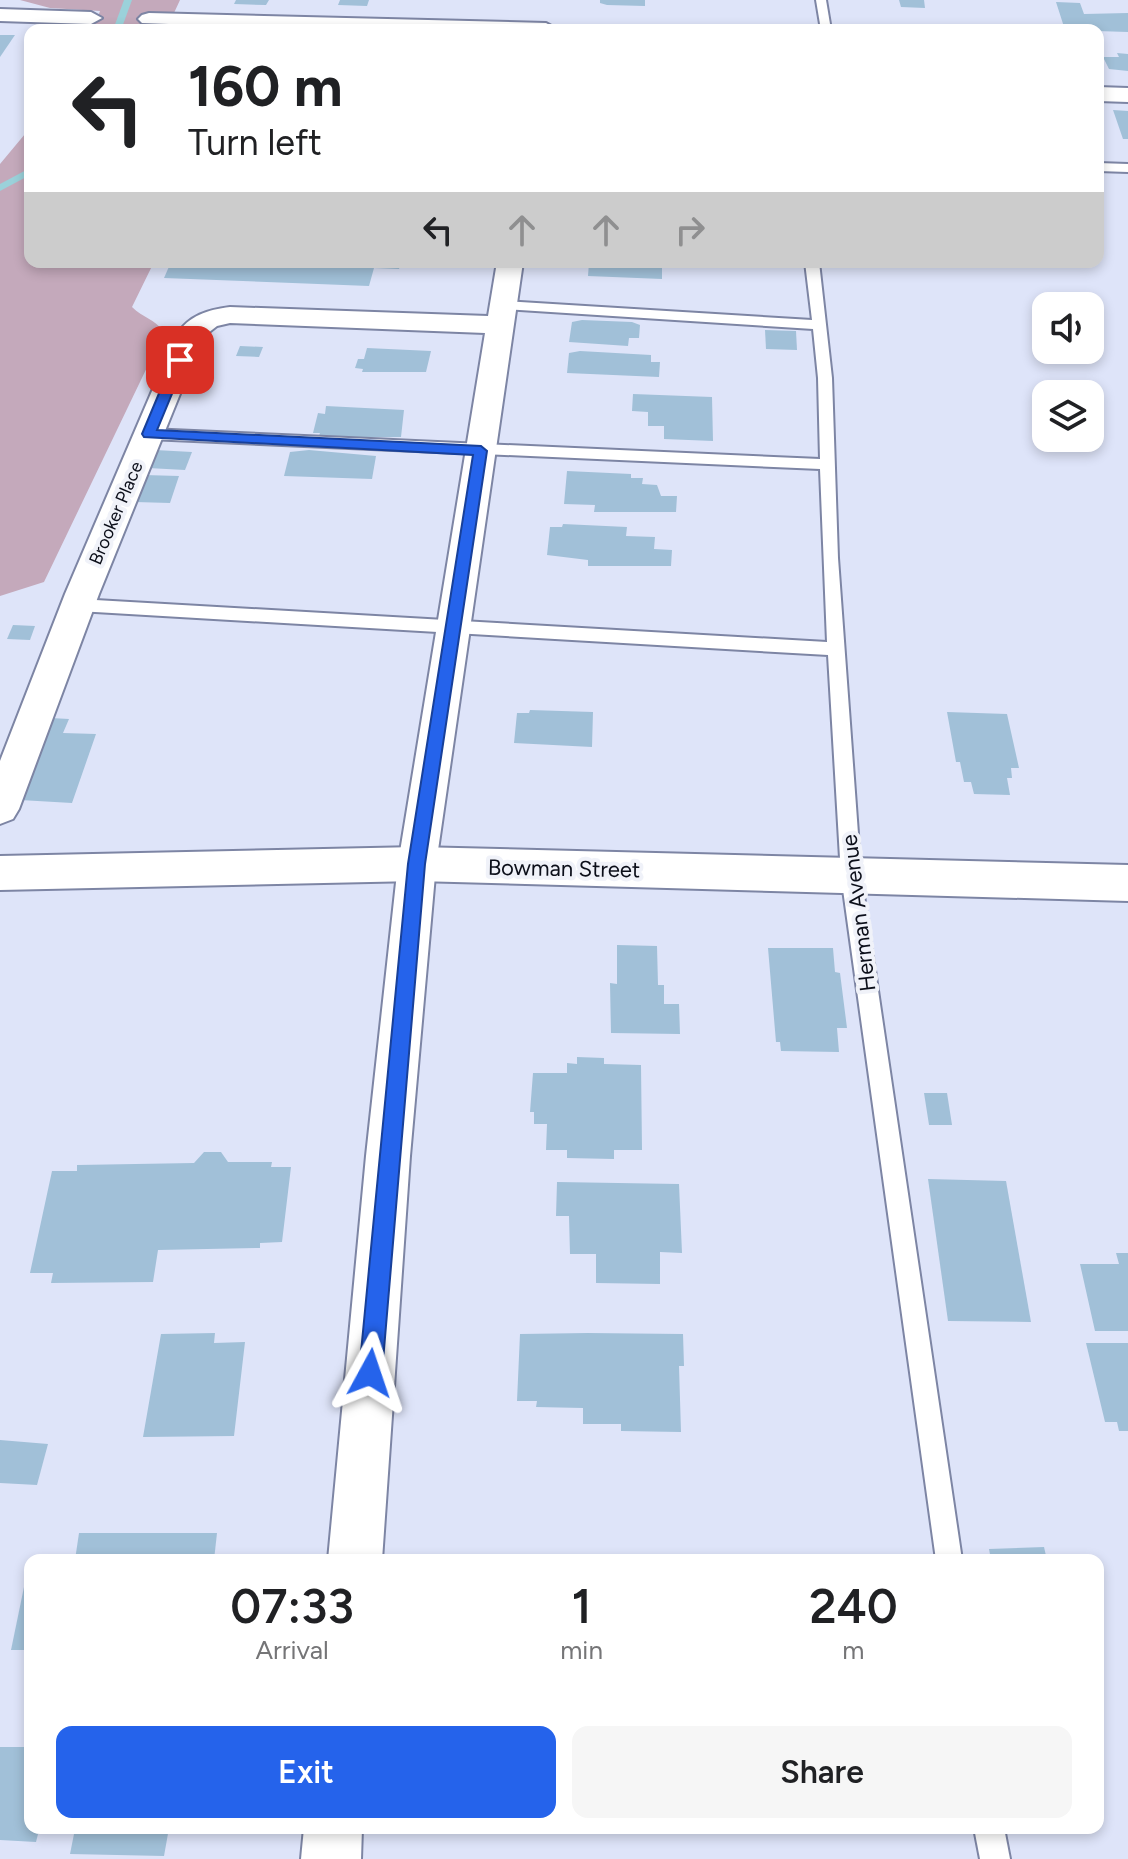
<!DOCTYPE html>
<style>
body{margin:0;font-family:Figtree,sans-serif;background:#f6f6f6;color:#202124;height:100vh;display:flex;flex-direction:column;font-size:30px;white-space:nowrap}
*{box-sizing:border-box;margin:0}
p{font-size:26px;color:#757577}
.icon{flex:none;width:44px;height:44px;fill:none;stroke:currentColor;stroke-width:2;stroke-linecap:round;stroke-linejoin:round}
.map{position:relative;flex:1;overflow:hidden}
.drawer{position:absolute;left:24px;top:1554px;width:1080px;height:280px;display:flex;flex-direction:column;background:#fff;border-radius:16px;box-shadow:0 4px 12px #0003}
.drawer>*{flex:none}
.guide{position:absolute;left:24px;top:24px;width:1080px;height:244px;border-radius:16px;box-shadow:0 4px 12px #0003;background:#fff;color:#202124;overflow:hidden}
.buttons{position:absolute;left:1032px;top:292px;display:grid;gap:16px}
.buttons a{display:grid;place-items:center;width:72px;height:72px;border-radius:16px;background:#fff;box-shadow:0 4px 12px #0003;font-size:40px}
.pin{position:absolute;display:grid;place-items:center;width:68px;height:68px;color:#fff;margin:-34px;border-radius:16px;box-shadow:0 4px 12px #0006}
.me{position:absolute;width:88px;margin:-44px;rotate:5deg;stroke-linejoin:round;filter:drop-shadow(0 0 6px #0008)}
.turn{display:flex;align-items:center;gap:28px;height:168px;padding:0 32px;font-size:36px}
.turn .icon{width:104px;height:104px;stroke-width:2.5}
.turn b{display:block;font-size:56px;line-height:68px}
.lanes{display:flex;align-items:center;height:76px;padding:0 32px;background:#0003;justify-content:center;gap:40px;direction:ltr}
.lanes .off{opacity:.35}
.eta{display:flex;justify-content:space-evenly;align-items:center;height:136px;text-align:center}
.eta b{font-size:48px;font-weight:600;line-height:56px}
.button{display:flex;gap:16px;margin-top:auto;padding:16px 32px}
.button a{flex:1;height:92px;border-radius:16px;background:#2563eb;color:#fff;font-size:32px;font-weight:600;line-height:92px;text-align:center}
.button a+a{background:#f6f6f6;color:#202124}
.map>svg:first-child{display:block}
</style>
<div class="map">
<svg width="1128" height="1859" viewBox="0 0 1128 1859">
<rect width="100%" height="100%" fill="#dee4f9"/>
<g fill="#c4a9bb">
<path d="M20,0H180L168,26L260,29L93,30L100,11L50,8Z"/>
<path d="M30,128V262H154L132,307C143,318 155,319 164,332L44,582L0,596V164Z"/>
</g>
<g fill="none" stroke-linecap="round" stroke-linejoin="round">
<g fill="#9bd1da" fill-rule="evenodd">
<path d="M124,0H132L121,30H113Z"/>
<path d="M30,168V175L0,191V184Z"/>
</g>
</g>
<g fill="#a1c0d8">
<path d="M236,0H269L266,5L234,4Z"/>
<path d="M340,0H369L367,6L338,5Z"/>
<path d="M600,0H645V6L607,5L600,3Z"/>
<path d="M899,0H924L925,8L901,7Z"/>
<path d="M1056,2L1080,3L1084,14L1128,13V32L1065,30Z"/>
<path d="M0,35H15L0,57Z"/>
<path d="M1117,53L1128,54V71L1109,69L1103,57H1119Z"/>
<path d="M1113,110L1128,111V139H1123Z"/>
<path d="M171,262H401L399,269L374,268L369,286L164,278Z"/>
<path d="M589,262H662V279L588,276Z"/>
<path d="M582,320L632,322L640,325L639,338H629L628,346L569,342L572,322Z"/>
<path d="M765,330L796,331L797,350L766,349Z"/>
<path d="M240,346L263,347L259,357L236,356Z"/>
<path d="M367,348L431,351L426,372H362L363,369L355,368L358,359H364Z"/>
<path d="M580,351L651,355V362H660L659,377L567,373L569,353Z"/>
<path d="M633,394L712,397L713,441L664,439V426H648V412L632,411Z"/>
<path d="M326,406L404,410L401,437L318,438L320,433H313L318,413L325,414Z"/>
<path d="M155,450L192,452L185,470L148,468Z"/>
<path d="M309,450L376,456L372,479L284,476L290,452Z"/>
<path d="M567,471L631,474V478H643L642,484L657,485L661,496H677L676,512H594L595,505L564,504Z"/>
<path d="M144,475L179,476L170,503L135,502Z"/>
<path d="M563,524L627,527L626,536L655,537L654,549L672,550L671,566H588V560L547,555L550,527H562Z"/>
<path d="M13,625L35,626L30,640L7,639Z"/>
<path d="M530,710L593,712L592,747L514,743L517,713H529Z"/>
<path d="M947,712L1007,714L1019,768H1011L1012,778H1007L1010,795L974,794L971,782H964L960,762H956Z"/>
<path d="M51,718L69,719L63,733L96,734L72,803L20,800Z"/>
<path d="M617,945L657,946L658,985H664V1004H679L680,1034L611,1033L610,983L617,984Z"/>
<path d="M768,948H833L835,972L840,973L847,1028H837L839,1052L781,1051L780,1042H776Z"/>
<path d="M577,1057L604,1058V1064L641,1065L642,1150H614V1159L567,1158V1150H546L547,1124H534V1112H530L533,1073H567V1063L577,1064Z"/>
<path d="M924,1093H947L952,1125H929Z"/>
<path d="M204,1152H221L228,1162H272L271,1167H291L282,1242L260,1243V1248L158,1250L153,1282L51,1283L53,1273H30L52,1171H77V1165L194,1163Z"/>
<path d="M928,1179L1006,1181L1031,1322L948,1321Z"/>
<path d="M557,1182L679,1184L682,1253L660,1252V1284L596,1283V1254H570L569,1216H556Z"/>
<path d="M1116,1253H1128V1331H1095L1080,1264H1119Z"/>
<path d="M215,1333L214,1343L245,1342L234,1436L143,1437L161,1334Z"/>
<path d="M588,1333L683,1334L684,1366H679L681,1432L621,1431V1424H583V1408L536,1407L537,1401H517L520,1334Z"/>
<path d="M1086,1343H1128V1431H1119L1117,1422H1105Z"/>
<path d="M0,1440L48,1444L37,1485L0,1483Z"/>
<path d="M79,1533H217L214,1560H75Z"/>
<path d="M1044,1547L1047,1560H991L989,1549Z"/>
<path d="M24,1587H30V1650H11Z"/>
<path d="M0,1747H30V1828H169L164,1856L70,1854L74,1834H38L36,1842L0,1840Z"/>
</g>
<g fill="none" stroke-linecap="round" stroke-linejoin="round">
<defs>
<g id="lane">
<path d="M816,0H826L831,30H821Z"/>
<path d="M1098,163L1128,164V172L1098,171Z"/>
<path d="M805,262H819L832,378L838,558L861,875L962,1560H936L841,875L828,655L78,611L70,605L78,599L827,642L820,469L149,439L142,434L149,429L820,459L818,378L813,329L503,309L496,305L503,301L812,320Z"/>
<path d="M974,1828H1004L1010,1859H980Z"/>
</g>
<g id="street">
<path d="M0,9L91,12L102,18L91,24L0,21Z"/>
<path d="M149,13L546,23L557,29L332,30L142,23L138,19L142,15Z"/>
<path d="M1098,87L1128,88V102L1098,101Z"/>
<path d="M497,262H523L436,864L410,1156L382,1560H328L366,1156L398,864L485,333L230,323L217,326L203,337L99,594L19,809L13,819L0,824V761L65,594L176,335C190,315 207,310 230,307L488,316Z"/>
<path d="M304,1828H362L361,1859H301Z"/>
</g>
<path id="secondary" d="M417,847L1128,865V901L417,881L0,890V856Z"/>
</defs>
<use href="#lane" stroke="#7d85a4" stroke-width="4"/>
<use href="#street" stroke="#7d85a4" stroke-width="4"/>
<use href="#secondary" stroke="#7d85a4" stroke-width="4"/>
<use href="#lane" fill="#fff" fill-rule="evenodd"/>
<use href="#street" fill="#fff" fill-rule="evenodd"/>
<use href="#secondary" fill="#fff" fill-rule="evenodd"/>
</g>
<path fill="#2563eb" stroke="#184099" stroke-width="2" d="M180,356L186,360L157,430L481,446L487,451L425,864L382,1373L378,1381L370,1385L362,1381L359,1373L408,864L473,455L144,437L142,434L173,360Z"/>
<g text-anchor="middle" stroke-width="8" stroke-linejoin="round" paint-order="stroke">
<g font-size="18" fill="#0b0e19" stroke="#f0f2f9">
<text transform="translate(116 513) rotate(-67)" y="6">Brooker Place</text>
</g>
<g font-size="22" fill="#0b0e19" stroke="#f0f2f9">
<text transform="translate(564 868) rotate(1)" y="8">Bowman Street</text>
<text transform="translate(858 913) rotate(-97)" y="8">Herman Avenue</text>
</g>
</g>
</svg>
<div class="buttons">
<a><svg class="icon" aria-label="sound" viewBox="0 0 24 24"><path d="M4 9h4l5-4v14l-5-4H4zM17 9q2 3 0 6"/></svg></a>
<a><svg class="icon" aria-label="layers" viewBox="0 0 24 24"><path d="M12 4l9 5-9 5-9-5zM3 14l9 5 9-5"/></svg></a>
</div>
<div class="pin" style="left:180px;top:360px;background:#d93025"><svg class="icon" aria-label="arrive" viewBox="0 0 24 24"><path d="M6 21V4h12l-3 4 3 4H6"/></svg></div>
<svg class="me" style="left:370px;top:1373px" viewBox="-20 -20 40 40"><path d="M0-17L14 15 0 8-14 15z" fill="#2563eb" stroke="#fff" stroke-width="4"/></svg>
<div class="guide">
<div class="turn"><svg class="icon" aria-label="left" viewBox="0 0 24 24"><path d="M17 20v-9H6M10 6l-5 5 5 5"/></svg><div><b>160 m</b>Turn left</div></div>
<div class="lanes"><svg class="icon" aria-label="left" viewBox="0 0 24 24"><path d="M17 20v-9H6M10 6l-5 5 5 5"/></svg><svg class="icon off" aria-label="ahead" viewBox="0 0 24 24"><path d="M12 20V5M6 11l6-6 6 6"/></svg><svg class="icon off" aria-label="ahead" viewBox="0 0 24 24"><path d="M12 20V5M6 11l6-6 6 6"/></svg><svg class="icon off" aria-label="right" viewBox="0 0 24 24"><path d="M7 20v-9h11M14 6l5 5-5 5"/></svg></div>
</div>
<section class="drawer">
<div class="eta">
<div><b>07:33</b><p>Arrival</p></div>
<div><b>1</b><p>min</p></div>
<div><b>240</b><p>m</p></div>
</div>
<div class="button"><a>Exit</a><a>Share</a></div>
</section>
</div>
